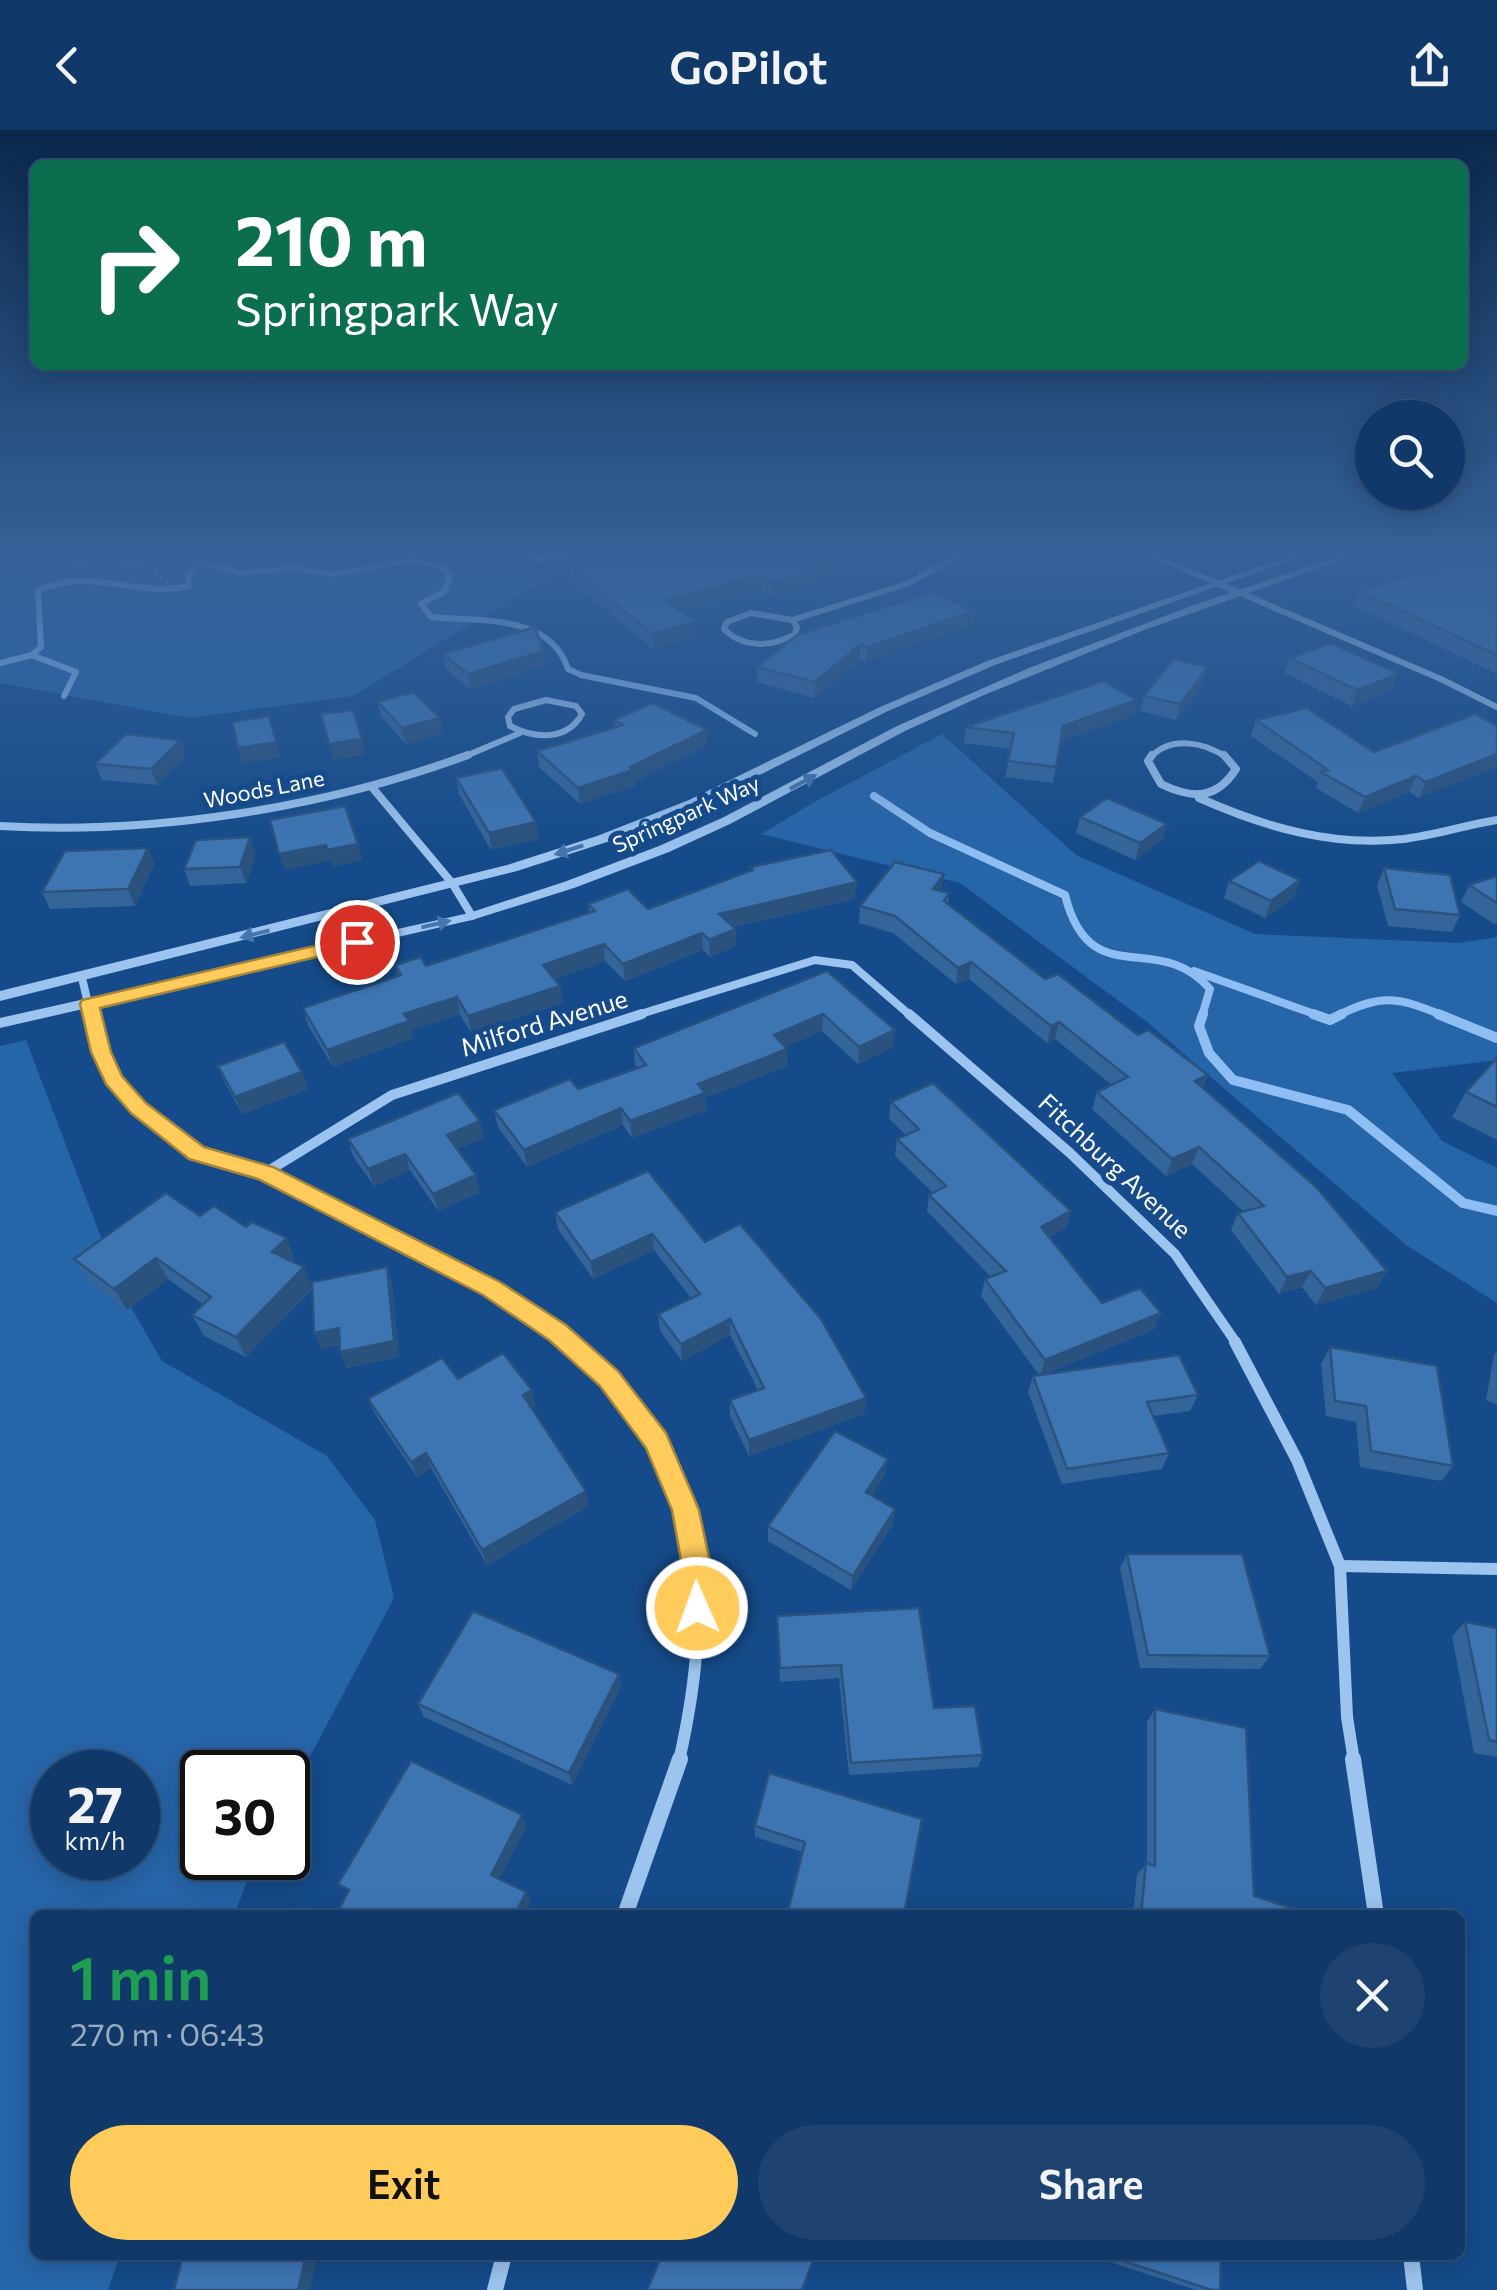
<!DOCTYPE html>
<meta charset="utf-8">
<style>
body{margin:0;font-family:Commissioner,sans-serif;background:#1e4371;color:#f1f3f6;height:100vh;display:flex;flex-direction:column;font-size:38px;white-space:nowrap}
*{box-sizing:border-box;margin:0}
p{font-size:32px;color:#9cacc0}
.icon{flex:none;width:55px;height:55px;fill:none;stroke:currentColor;stroke-width:2;stroke-linecap:round;stroke-linejoin:round}
.map{position:relative;flex:1;overflow:hidden}
.side{position:absolute;left:30px;top:1780px;width:1435px;height:350px;display:flex;flex-direction:column;background:#103868;border-radius:15px;box-shadow:0 5px 25px #0003,0 0 0 2px #30527c}
.side>*{flex:none}
.guide{position:absolute;left:30px;top:30px;width:1438px;height:210px;border-radius:15px;box-shadow:0 5px 25px #0003,0 0 0 2px #30527c;background:#0b6e4f;color:#fff;overflow:hidden}
.tools{position:absolute;left:1355px;top:270px;display:grid;gap:20px}
.tools a{display:grid;place-items:center;width:110px;height:110px;border-radius:50%;background:#103868;box-shadow:0 5px 25px #0003,0 0 0 2px #30527c;font-size:50px}
.speed{position:absolute;left:30px;top:1620px;display:flex;gap:20px;font-size:50px;font-weight:700;text-align:center}
.speed>*{display:grid;place-content:center;width:130px;height:130px;border-radius:50%;background:#103868;box-shadow:0 5px 25px #0003,0 0 0 2px #30527c;line-height:1}
.speed small{font-size:25px;font-weight:400}
.speed .limit{border:5px solid #111;border-radius:15px;background:#fff;color:#111}
.pin{position:absolute;display:grid;place-items:center;width:85px;height:85px;color:#fff;margin:-42px;border:5px solid #fff;border-radius:50%;box-shadow:0 2px 10px #0007}
.me{position:absolute;width:110px;margin:-55px;rotate:358deg;stroke-linejoin:round;filter:drop-shadow(0 0 8px #0008)}
.turn{display:flex;align-items:center;gap:35px;height:210px;padding:0 40px;font-size:45px}
.turn .icon{width:130px;height:130px;stroke-width:2.5}
.turn b{display:block;font-size:70px;line-height:85px}
.round{display:grid;place-items:center;flex:none;width:105px;height:105px;border-radius:52px;background:#1e4371}
.headline{display:flex;align-items:center;justify-content:space-between;height:170px;padding:0 40px}
h1{font-size:60px;font-weight:600;line-height:75px;color:#1e9e55}
.button{display:flex;gap:20px;margin-top:auto;padding:20px 40px}
.button a{flex:1;height:115px;border-radius:60px;background:#ffcc5b;color:#111;font-size:40px;font-weight:600;line-height:115px;text-align:center}
.button a+a{background:#1e4371;color:#f1f3f6}
header{display:flex;justify-content:space-between;align-items:center;height:130px;padding:0 40px;background:#103868;font-size:45px;font-weight:600}
.map>svg:first-child{display:block}
</style>
<header><svg class="icon" aria-label="back" viewBox="0 0 24 24"><path d="M15 5l-7 7 7 7"/></svg>GoPilot<svg class="icon" aria-label="share" viewBox="0 0 24 24"><path d="M12 15V3M7 8l5-5 5 5M5 13v7h14v-7"/></svg></header>
<div class="map">
<svg width="1497" height="2160" viewBox="0 0 1497 2160">
<rect width="100%" height="100%" fill="#154b8a"/>
<g fill="#2765a9" fill-rule="evenodd">
<path d="M0,423H86L83,428L107,434L119,426L139,423H481L550,446L353,566L190,588L0,553Z"/>
<path d="M942,604L1076,725L1255,804L1459,813L1497,807V930L1392,943L1442,1011L1497,1038V1173L1406,1115L1147,892L960,753L761,704L816,671Z"/>
<path d="M26,910L121,1160L162,1231L327,1326L375,1390L394,1468L288,1668V1642H202V1728H256L234,1785H35V2125H120L108,2160H0V916ZM52,1642H138V1728H52Z"/>
</g>
<g fill="none" stroke-linecap="round" stroke-linejoin="round">
<g stroke="#8fbff2" stroke-width="6">
<path d="M32,525L76,542L64,566"/>
<path d="M0,533L32,525L41,517L38,460C51,456 64,451 77,451C116,450 150,465 189,456L188,445L198,432L241,443L294,438L334,444L411,430L437,435L450,444L445,461L421,474L431,487C479,492 550,483 568,539L581,545L696,568L755,604"/>
</g>
<g stroke="#8fbff2" stroke-width="8">
<path d="M874,666L930,703L1065,765C1090,865 1158,798 1210,859L1202,886"/>
<path d="M1194,841L1320,886"/>
<path d="M1337,886C1382,863 1398,867 1444,886"/>
</g>
<g stroke="#8fbff2" stroke-width="10">
<path d="M1203,884L1199,896L1209,923L1233,950L1348,980L1463,1073L1497,1081"/>
<path d="M1313,884L1330,890L1342,884"/>
<path d="M1438,884L1497,908"/>
</g>
<g stroke="#9dc4ef" stroke-width="4" stroke-dasharray="2.5 5" stroke-linecap="butt">
<path d="M71,423L72,432L119,435L199,423"/>
<path d="M134,435L156,442L170,457"/>
</g>
<g stroke="#9dc4ef" stroke-width="6">
<path d="M520,423L539,429L575,423"/>
<path d="M1147,423L1441,549L1497,577"/>
<path d="M751,483L792,490L797,497L795,504C772,517 744,519 724,499L727,492Z"/>
<path d="M792,490L907,454L962,423"/>
<path d="M546,570L576,576L582,584C567,611 535,609 510,596L508,587L514,579Z"/>
<path d="M461,628L520,603"/>
<path d="M1150,628C1170,605 1205,612 1227,628"/>
</g>
<g stroke="#9dc4ef" stroke-width="8">
<path d="M1152,625L1148,631L1161,654C1192,669 1216,670 1236,639L1224,625"/>
<path d="M371,656L452,753L472,786"/>
<path d="M1199,668C1265,697 1331,717 1404,709C1436,705 1466,695 1497,690"/>
<path d="M0,696C153,705 324,678 468,625"/>
<path d="M82,848L91,886"/>
<path d="M634,886L815,830L852,835L911,886"/>
</g>
<g stroke="#9dc4ef" stroke-width="10">
<path d="M90,884C102,938 128,974 173,1007C205,1031 243,1034 279,1050C379,1094 486,1145 572,1214"/>
<path d="M909,884L1070,1023L1175,1124L1237,1214"/>
<path d="M265,1043L392,965L642,884"/>
</g>
<g stroke="#9dc4ef" stroke-width="12">
<path d="M569,1212C708,1325 716,1467 679,1631"/>
<path d="M1235,1212L1297,1330L1340,1436L1347,1587L1354,1631"/>
<path d="M1340,1436L1497,1439"/>
</g>
<g stroke="#9dc4ef" stroke-width="16">
<path d="M1353,1629L1376,1785"/>
<path d="M625,1785L680,1629"/>
<path d="M1411,2125L1415,2160"/>
<path d="M495,2160L504,2125"/>
</g>
<g fill="#9dc4ef" fill-rule="evenodd">
<path d="M1298,423H1312L995,535L888,581L697,676L607,712L517,741L0,871V861L507,735L597,706L689,670L880,577L987,531Z"/>
<path d="M1348,423H1362L1144,500L984,565L905,601L730,694L669,722L574,758L472,790L0,898V888L469,783L564,752L659,716L722,688L897,596L1029,538L1191,476Z"/>
</g>
</g>
<g fill="#34659a">
<path d="M573,423H859L858,436L811,449V456L772,467L761,460L681,481L697,507L653,519L570,450L569,424Z"/>
<path d="M1438,423H1487L1497,432V544L1354,476L1359,461L1440,438L1434,434Z"/>
<path d="M974,481L973,495L866,532L860,529L814,568L757,552V537Z"/>
<path d="M543,521L544,536L470,559L446,539L443,524Z"/>
<path d="M1290,528L1393,559L1352,576L1285,543Z"/>
<path d="M1208,537L1204,552L1176,590L1140,581L1144,566Z"/>
<path d="M1137,570L1134,585L1060,612L1053,653L1005,647L1011,619L964,613L966,597Z"/>
<path d="M378,572L440,588L442,603L406,614L381,587Z"/>
<path d="M614,590L707,600V616L634,652L635,656L580,674L539,637L537,621L615,597Z"/>
<path d="M1256,590L1374,622L1497,596L1419,668L1409,662L1358,683L1316,658L1318,652L1251,606Z"/>
<path d="M186,625L157,655L102,650L95,634Z"/>
<path d="M456,648L539,709L491,720L459,664Z"/>
<path d="M1080,687L1167,694L1162,710L1135,730L1076,703Z"/>
<path d="M148,718L154,734L135,776L50,779L42,762Z"/>
<path d="M256,724L246,753L190,756L184,739Z"/>
<path d="M751,737L855,769L734,797L736,799V816L710,827L703,820L625,851L605,831L555,849L560,856L563,873L471,903L460,884L411,900L413,908L333,937L308,895L303,878L398,846L395,835L426,836L590,783L588,774L648,779L751,741Z"/>
<path d="M1384,738L1460,785L1452,802L1388,796L1377,755Z"/>
<path d="M1497,746V793L1494,794L1461,772L1469,755Z"/>
<path d="M1300,750L1294,767L1265,788L1224,768L1229,751Z"/>
<path d="M942,761L949,763L948,775L1045,849L1208,945L1203,958L1387,1141L1377,1158L1316,1175L1302,1157L1279,1164L1231,1100L1238,1083L1244,1082L1192,1034L1166,1046L1092,979L1097,962L1112,955L1055,909L1047,913L969,849L956,854L893,803L859,793L860,776Z"/>
<path d="M827,841L893,917L858,934L822,901L785,917L787,919V936L705,968L706,980L632,1008L623,995L527,1037L498,997L494,980L578,959L637,938L635,935L634,918Z"/>
<path d="M1497,928V1010L1452,987L1466,962Z"/>
<path d="M218,936L302,942L308,959L242,984L225,953Z"/>
<path d="M891,972L1071,1081L1066,1098L1049,1107L1102,1173L1155,1199L1045,1244L1198,1265L1190,1281L1153,1286L1169,1323L1162,1339L1062,1354L1028,1262L1033,1246L1039,1245L981,1166L985,1149L991,1147L927,1081L929,1065L933,1063L895,1026L897,1009L906,1005L889,989Z"/>
<path d="M480,991L484,1008L457,1019L480,1062L438,1081L410,1040L374,1056L353,1026L348,1009Z"/>
<path d="M555,1082L705,1112L866,1268L864,1284L749,1326L730,1286V1270L758,1260L730,1205L682,1231L660,1201L658,1184L691,1168L654,1120L593,1149L558,1099Z"/>
<path d="M200,1086L295,1129L292,1132L312,1157L387,1137L392,1154L399,1227L347,1238L340,1222V1215L321,1219L312,1159L246,1227L204,1206L192,1185L204,1175L168,1149L127,1180L87,1150L74,1129Z"/>
<path d="M1330,1217L1453,1336L1441,1351L1360,1337L1356,1292L1326,1286L1321,1234Z"/>
<path d="M1497,1221V1275L1486,1270L1494,1225Z"/>
<path d="M458,1249L536,1276L532,1278L589,1376L487,1435L431,1338L417,1347L375,1284L368,1269Z"/>
<path d="M885,1345L871,1366L893,1394L851,1460L768,1411V1396Z"/>
<path d="M1127,1424L1270,1526L1260,1539L1140,1538L1120,1438Z"/>
<path d="M777,1486L934,1578L983,1625L978,1637L849,1645L839,1548L780,1552Z"/>
<path d="M1465,1492L1497,1498V1627L1474,1623L1452,1506Z"/>
<path d="M619,1544L621,1557L572,1655L424,1587L418,1574Z"/>
<path d="M1155,1579L1254,1766L1301,1785H1133L1137,1744L1147,1734V1592Z"/>
<path d="M922,1689L803,1722L755,1707V1696Z"/>
<path d="M1088,2125H1221L1220,2160H1196Z"/>
</g>
<g fill="#2b527d">
<path d="M853,423H859L858,436L811,449V456L772,467L773,453L804,437Z"/>
<path d="M761,445V460L667,485L666,470Z"/>
<path d="M974,481L973,495L866,532L867,517Z"/>
<path d="M696,492L697,507L653,519L652,504Z"/>
<path d="M861,514L860,529L814,568L815,552Z"/>
<path d="M543,521L544,536L470,559L468,544Z"/>
<path d="M1208,537L1204,552L1176,590L1180,574Z"/>
<path d="M1399,544L1393,559L1352,576L1357,560Z"/>
<path d="M1137,570L1134,585L1060,612L1063,596Z"/>
<path d="M440,588L442,603L406,614L402,598Z"/>
<path d="M707,600V616L634,652L635,656L580,674L578,658L630,637Z"/>
<path d="M362,609L365,625L334,630L329,614Z"/>
<path d="M180,610L186,625L157,655L151,639Z"/>
<path d="M276,612L281,628L243,634L238,618Z"/>
<path d="M1497,624V637L1419,668L1426,652Z"/>
<path d="M1416,646L1409,662L1358,683L1365,667Z"/>
<path d="M536,692L539,709L491,720L489,703Z"/>
<path d="M1167,694L1162,710L1135,730L1140,713Z"/>
<path d="M250,707L256,724L246,753L240,737Z"/>
<path d="M358,714L363,730L332,737L327,720Z"/>
<path d="M326,715L330,731L285,740L279,724Z"/>
<path d="M148,718L154,734L135,776L128,759Z"/>
<path d="M944,744L942,760L931,776L933,759Z"/>
<path d="M1300,750L1294,767L1265,788L1271,771Z"/>
<path d="M857,752L855,769L720,800L719,784Z"/>
<path d="M736,799V816L710,827L709,810Z"/>
<path d="M702,803L703,820L625,851L623,834Z"/>
<path d="M604,814L605,831L546,852L543,835Z"/>
<path d="M971,832L969,849L956,854L958,838Z"/>
<path d="M560,856L563,873L471,903L468,886Z"/>
<path d="M457,867L460,884L411,900L413,908L333,937L327,920L404,884Z"/>
<path d="M823,884L822,901L774,922V905Z"/>
<path d="M1059,892L1055,909L1047,913L1051,896Z"/>
<path d="M895,900L893,917L858,934L859,917Z"/>
<path d="M787,919V936L705,968L706,980L632,1008L630,991L698,954Z"/>
<path d="M302,942L308,959L242,984L235,967Z"/>
<path d="M1208,945L1201,962L1195,951Z"/>
<path d="M621,978L623,995L527,1037L524,1020Z"/>
<path d="M480,991L484,1008L451,1022L447,1005Z"/>
<path d="M1199,1017L1192,1034L1166,1046L1172,1029Z"/>
<path d="M405,1024L410,1040L374,1056L368,1039Z"/>
<path d="M476,1045L480,1062L438,1081L433,1064Z"/>
<path d="M1071,1081L1066,1098L1036,1114L1041,1097Z"/>
<path d="M652,1104L654,1120L593,1149L591,1132Z"/>
<path d="M287,1108L295,1129L281,1143L272,1122Z"/>
<path d="M156,1128L168,1149L127,1180L114,1159Z"/>
<path d="M304,1137L312,1158L246,1227L236,1207Z"/>
<path d="M387,1137L392,1154L399,1227L347,1238L340,1222Z"/>
<path d="M1311,1141L1302,1157L1279,1164L1287,1147Z"/>
<path d="M1387,1141L1377,1158L1316,1175L1325,1158Z"/>
<path d="M1161,1183L1155,1199L1040,1246L1045,1230Z"/>
<path d="M730,1189V1205L682,1231L681,1214Z"/>
<path d="M339,1198L345,1214L321,1219L314,1203Z"/>
<path d="M532,1260L536,1276L527,1281L523,1265Z"/>
<path d="M866,1268L864,1284L749,1326V1310Z"/>
<path d="M426,1323L431,1338L417,1347L411,1332Z"/>
<path d="M888,1329L885,1345L864,1377L866,1362Z"/>
<path d="M586,1361L589,1376L487,1435L482,1420Z"/>
<path d="M895,1379L893,1394L851,1460L853,1446Z"/>
<path d="M619,1544L621,1557L572,1655L569,1643Z"/>
<path d="M522,1685L527,1696L496,1755L491,1745Z"/>
<path d="M526,1762L531,1772L525,1785H515Z"/>
<path d="M306,2125H318L310,2160H298Z"/>
</g>
<g fill="#3d75b3" stroke="#2b527d" stroke-width="2.5">
<path d="M573,423H853L804,437L812,442L773,453L761,445L666,470L696,492L652,504L569,435L580,433L569,424Z"/>
<path d="M1444,423H1487L1497,432V525L1359,461L1429,439L1461,438Z"/>
<path d="M933,462L974,481L867,517L861,514L815,552L757,537L797,505Z"/>
<path d="M535,497L543,521L468,544L443,524Z"/>
<path d="M1331,513L1399,544L1357,560L1290,528Z"/>
<path d="M1173,529L1208,537L1180,574L1144,566Z"/>
<path d="M1103,551L1137,570L1063,596L1056,637L1008,631L1014,603L966,597Z"/>
<path d="M414,562L440,588L402,598L378,572Z"/>
<path d="M653,573L707,600L630,637L633,640L578,658L537,621L623,595L614,590Z"/>
<path d="M1307,578L1374,622L1475,584L1497,596V624L1426,652L1416,646L1365,667L1321,642L1328,640L1256,590Z"/>
<path d="M353,580L362,609L329,614L321,584Z"/>
<path d="M269,586L276,612L238,618L232,592Z"/>
<path d="M126,604L180,610L151,639L95,634Z"/>
<path d="M502,638L536,692L489,703L456,648Z"/>
<path d="M1107,668L1167,694L1140,713L1080,687Z"/>
<path d="M345,676L358,714L327,720L326,715L279,724L270,690Z"/>
<path d="M250,707L240,737L184,739L196,710Z"/>
<path d="M148,718L128,759L42,762L65,721Z"/>
<path d="M831,720L857,752L719,784L736,799L709,810L702,803L623,834L604,814L543,835L560,856L468,886L457,867L404,884L409,891L327,920L303,878L401,845L395,835L421,827L426,836L595,781L588,774L628,759L648,779L753,740L751,737Z"/>
<path d="M1259,731L1300,750L1271,771L1229,751Z"/>
<path d="M895,732L944,744L933,759L949,763L944,771L1045,849L1058,844L1138,905L1148,900L1208,945L1195,951L1316,1057L1387,1141L1325,1158L1311,1141L1287,1147L1238,1083L1264,1076L1199,1017L1172,1029L1097,962L1128,947L1059,892L1051,896L971,832L958,838L895,786L860,776Z"/>
<path d="M1384,738L1450,745L1460,785L1395,779Z"/>
<path d="M1497,746V773L1469,755Z"/>
<path d="M827,841L895,900L859,917L823,884L774,905L787,919L698,954L705,963L630,991L621,978L524,1020L494,980L570,949L578,959L646,935L634,918Z"/>
<path d="M284,912L302,942L235,967L218,936Z"/>
<path d="M1497,928V977L1466,962Z"/>
<path d="M933,953L1071,1081L1041,1097L1102,1173L1140,1158L1161,1183L1045,1230L985,1149L1006,1141L929,1065L946,1056L897,1009L919,999L891,972Z"/>
<path d="M458,963L480,991L447,1005L476,1045L433,1064L405,1024L368,1039L348,1009Z"/>
<path d="M648,1041L705,1112L740,1094L821,1189L866,1268L749,1310L730,1270L764,1258L730,1189L681,1214L658,1184L700,1164L652,1104L591,1132L555,1082Z"/>
<path d="M166,1063L200,1086L214,1076L246,1097L252,1092L287,1108L272,1122L304,1137L236,1207L192,1185L211,1167L156,1128L114,1159L74,1129Z"/>
<path d="M387,1137L394,1211L340,1222L339,1198L314,1203L312,1152Z"/>
<path d="M1330,1217L1437,1236L1453,1336L1371,1321L1366,1276L1335,1271Z"/>
<path d="M503,1223L532,1260L523,1265L586,1361L482,1420L426,1323L411,1332L368,1269L442,1228L458,1249Z"/>
<path d="M1179,1225L1198,1265L1147,1272L1169,1323L1067,1339L1033,1246Z"/>
<path d="M835,1301L888,1329L866,1362L895,1379L853,1446L768,1396Z"/>
<path d="M1127,1424H1242L1270,1526L1148,1525Z"/>
<path d="M919,1478L934,1578L975,1576L983,1625L851,1633L841,1535L780,1538L777,1486Z"/>
<path d="M473,1481L619,1544L569,1643L418,1574Z"/>
<path d="M1465,1492L1497,1498V1612L1489,1610Z"/>
<path d="M1155,1579L1246,1598L1254,1766L1301,1781V1785H1141L1146,1733L1155,1736Z"/>
<path d="M411,1631L522,1685L491,1745L526,1762L515,1785H336L349,1760L338,1754Z"/>
<path d="M769,1643L922,1689L904,1785H787L805,1712L755,1696Z"/>
<path d="M183,2125H306L298,2160H174Z"/>
<path d="M662,2125H815L802,2160H647Z"/>
<path d="M1105,2125H1221L1220,2160H1212Z"/>
</g>
<defs><path id="oneway-solid" d="M-6-.8H1V-3.2L6.5 0L1 3.2V.8H-6Z" transform="scale(2.5)"/></defs>
<g fill="#4575ad">
<use href="#oneway-solid" transform="translate(803 652) rotate(-28)"/>
<use href="#oneway-solid" transform="translate(569 720) rotate(162)"/>
<use href="#oneway-solid" transform="translate(436 794) rotate(-13)"/>
<use href="#oneway-solid" transform="translate(255 804) rotate(166)"/>
</g>
<linearGradient id="sky" x2="0" y2="1"><stop stop-color="#0c294c"/><stop offset="0.58" stop-color="#356198"/><stop offset="1" stop-color="#356198" stop-opacity="0"/></linearGradient>
<rect width="1497" height="726" fill="url(#sky)"/>
<path fill="#ffcc5b" stroke="#a6853b" stroke-width="2.5" d="M357,806L363,808V816L100,878L111,922L122,946L146,973L204,1017L273,1037L500,1152L566,1195L618,1241L666,1303L699,1380L713,1447L707,1488L697,1492L686,1488L682,1478L684,1447L672,1380L646,1318L600,1256L549,1210L483,1165L258,1049L189,1029L131,983L106,954L91,922L80,874L82,870Z"/>
<g text-anchor="middle" stroke-width="10" stroke-linejoin="round" paint-order="stroke">
<g font-size="22" fill="#fff" stroke="#154b8a">
<text transform="translate(264 659) rotate(-11)" y="8">Woods Lane</text>
<text transform="translate(686 684) rotate(-24)" y="8">Springpark Way</text>
</g>
<g font-size="25" fill="#fff" stroke="#154b8a">
<text transform="translate(544 893) rotate(-17)" y="9">Milford Avenue</text>
<text transform="translate(1115 1036) rotate(43)" y="9">Fitchburg Avenue</text>
</g>
</g>
</svg>
<div class="tools">
<a><svg class="icon" aria-label="search" viewBox="0 0 24 24"><circle cx="10" cy="10" r="6"/><path d="M15 15l6 6"/></svg></a>
</div>
<div class="speed"><div>27<small>km/h</small></div><div class="limit">30</div></div>
<div class="pin" style="left:357px;top:812px;background:#d93025"><svg class="icon" aria-label="arrive" viewBox="0 0 24 24"><path d="M6 21V4h12l-3 4 3 4H6"/></svg></div>
<svg class="me" style="left:697px;top:1478px" viewBox="-20 -20 40 40"><circle r="17" fill="#ffcc5b" stroke="#fff" stroke-width="3"/><path d="M0-11L8 9 0 5-8 9z" fill="#fff"/></svg>
<div class="guide">
<div class="turn"><svg class="icon" aria-label="right" viewBox="0 0 24 24"><path d="M7 20v-9h11M14 6l5 5-5 5"/></svg><div><b>210 m</b>Springpark Way</div></div>
</div>
<section class="side">
<div class="headline"><div><h1>1 min</h1><p>270 m · 06:43</p></div><a class="round"><svg class="icon" aria-label="close" viewBox="0 0 24 24"><path d="M6 6l12 12M18 6L6 18"/></svg></a></div>
<div class="button"><a>Exit</a><a>Share</a></div>
</section>
</div>
